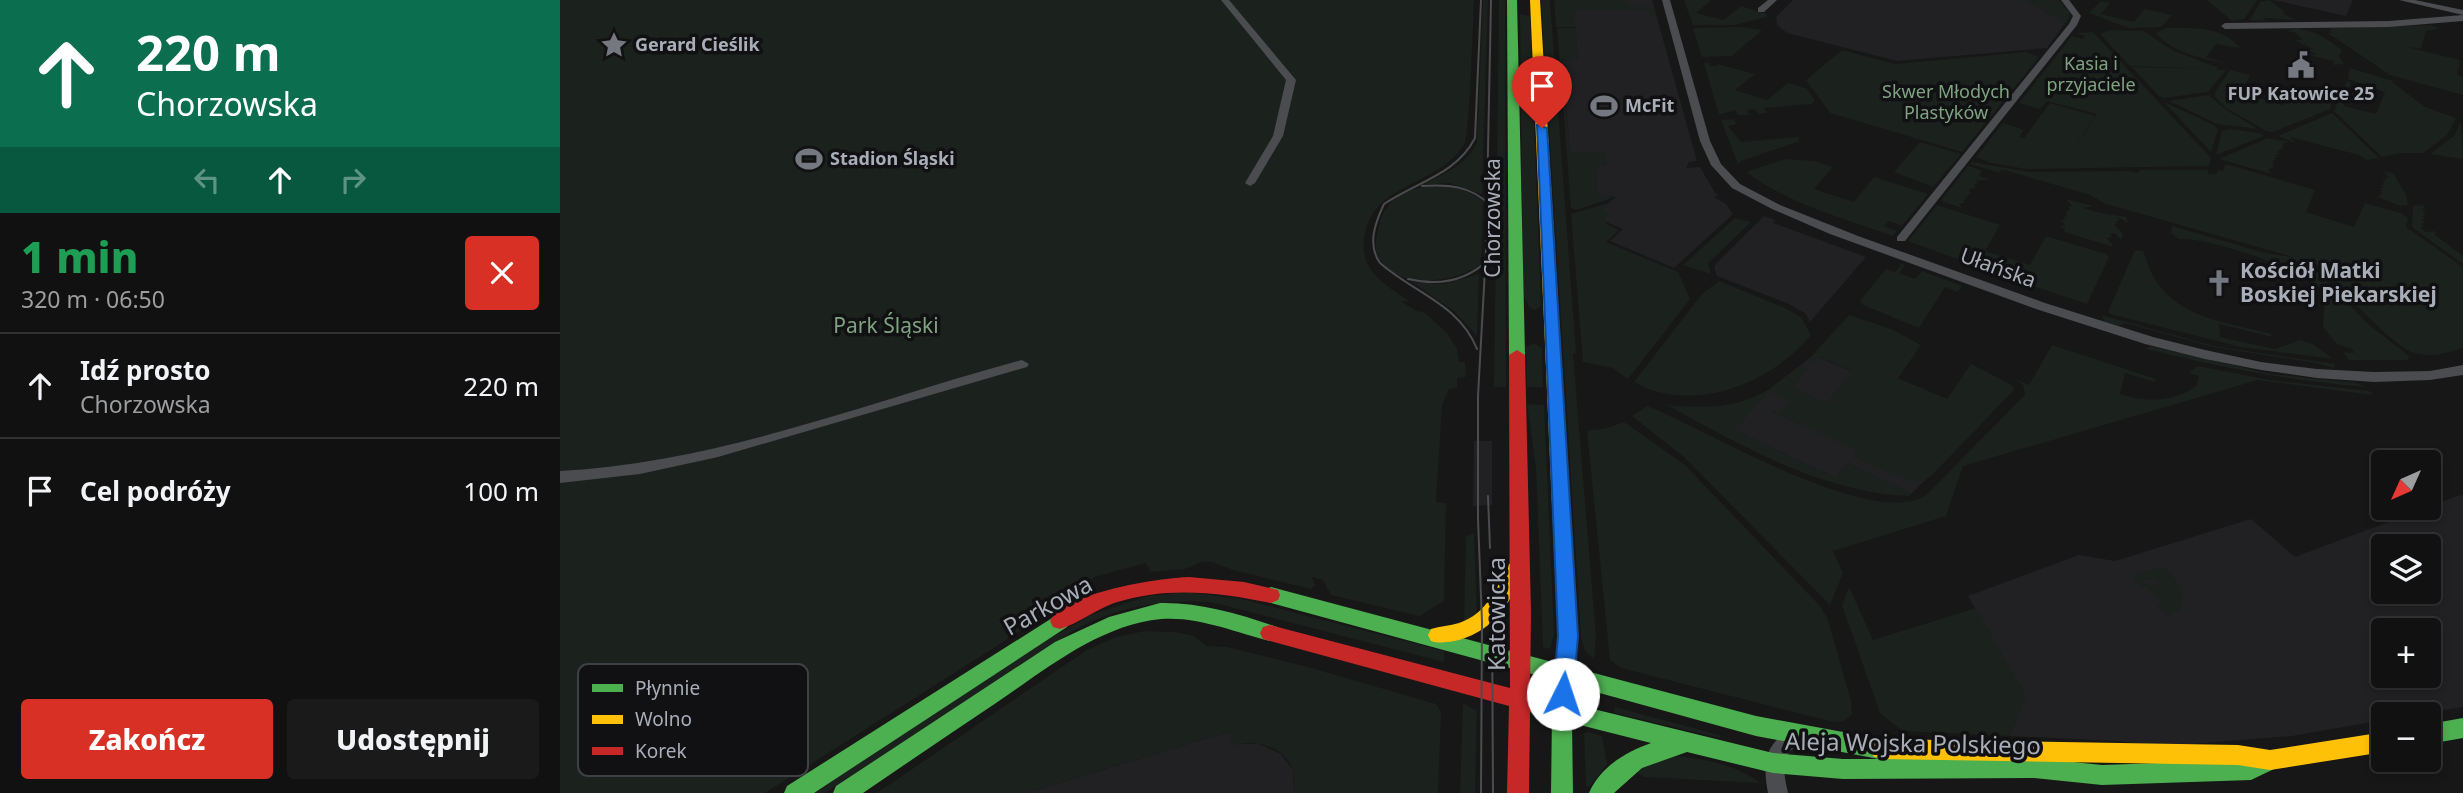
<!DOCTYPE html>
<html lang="pl">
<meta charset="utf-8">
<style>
body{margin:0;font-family:"Noto Sans",sans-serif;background:#1a1a1a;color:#f1f3f6;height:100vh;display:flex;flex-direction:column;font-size:26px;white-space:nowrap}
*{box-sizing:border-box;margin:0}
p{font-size:23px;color:#9c9d9f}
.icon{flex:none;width:38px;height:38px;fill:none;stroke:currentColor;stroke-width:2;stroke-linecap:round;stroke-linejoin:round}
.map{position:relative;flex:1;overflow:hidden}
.panel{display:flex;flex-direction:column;background:#111;width:560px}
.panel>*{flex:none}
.hud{background:#0b6e4f;color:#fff;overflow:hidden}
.needle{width:46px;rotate:225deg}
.buttons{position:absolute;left:1811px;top:450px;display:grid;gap:14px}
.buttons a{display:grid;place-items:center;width:70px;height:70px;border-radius:7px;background:#111;box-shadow:0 4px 10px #0003,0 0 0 2px #303131;font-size:35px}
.pin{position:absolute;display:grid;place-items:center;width:60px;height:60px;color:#fff;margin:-72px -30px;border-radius:50% 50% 50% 0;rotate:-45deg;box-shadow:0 0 7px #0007}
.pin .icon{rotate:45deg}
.me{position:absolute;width:77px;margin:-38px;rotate:4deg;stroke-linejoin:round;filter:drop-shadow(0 0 5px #0008)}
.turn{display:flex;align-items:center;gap:24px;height:147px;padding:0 21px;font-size:32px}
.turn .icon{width:91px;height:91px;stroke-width:2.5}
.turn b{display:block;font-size:49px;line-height:60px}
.lanes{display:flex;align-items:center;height:66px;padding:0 21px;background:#0003;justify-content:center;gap:35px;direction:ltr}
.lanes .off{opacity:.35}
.round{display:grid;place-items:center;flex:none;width:74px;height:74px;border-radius:7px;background:#1a1a1a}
.head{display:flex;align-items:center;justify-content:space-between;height:119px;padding:0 21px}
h1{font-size:42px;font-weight:800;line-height:52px;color:#1e9e55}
.action{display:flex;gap:14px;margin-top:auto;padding:14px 21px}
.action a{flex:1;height:80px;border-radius:7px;background:#d93025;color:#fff;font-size:28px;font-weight:800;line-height:80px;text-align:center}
.action a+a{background:#1a1a1a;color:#f1f3f6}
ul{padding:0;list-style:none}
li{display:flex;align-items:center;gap:21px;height:105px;padding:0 21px;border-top:2px solid #303131}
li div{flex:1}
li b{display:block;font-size:26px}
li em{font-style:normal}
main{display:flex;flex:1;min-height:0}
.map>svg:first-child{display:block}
</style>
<main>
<section class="panel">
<div class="hud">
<div class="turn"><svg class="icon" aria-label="ahead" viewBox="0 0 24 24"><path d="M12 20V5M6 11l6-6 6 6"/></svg><div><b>220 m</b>Chorzowska</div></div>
<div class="lanes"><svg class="icon off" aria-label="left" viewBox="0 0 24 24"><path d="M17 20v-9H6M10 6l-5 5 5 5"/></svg><svg class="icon" aria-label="ahead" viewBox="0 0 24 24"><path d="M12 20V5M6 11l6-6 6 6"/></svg><svg class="icon off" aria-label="right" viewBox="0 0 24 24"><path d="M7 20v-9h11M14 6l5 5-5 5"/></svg></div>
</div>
<div class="head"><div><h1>1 min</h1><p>320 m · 06:50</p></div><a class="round" style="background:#d93025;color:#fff"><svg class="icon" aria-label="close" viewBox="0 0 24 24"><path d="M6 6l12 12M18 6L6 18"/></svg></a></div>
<ul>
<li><svg class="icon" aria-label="ahead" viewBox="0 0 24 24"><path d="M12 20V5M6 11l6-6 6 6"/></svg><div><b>Idź prosto</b><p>Chorzowska</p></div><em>220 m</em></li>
<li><svg class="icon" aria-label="arrive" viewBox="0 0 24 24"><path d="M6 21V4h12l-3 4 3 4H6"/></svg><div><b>Cel podróży</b></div><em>100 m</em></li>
</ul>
<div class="action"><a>Zakończ</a><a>Udostępnij</a></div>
</section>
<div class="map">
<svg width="1903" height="793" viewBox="0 0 1903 793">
<rect width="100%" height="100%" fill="#171717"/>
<g fill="#212124" fill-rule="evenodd">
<path d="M994,0H1092L1137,161L1129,162L1126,168L1140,167L1155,193L1159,195L1154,197L1166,204L1173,214L1114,268L1050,241L1063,229L1046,222L1041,209L1056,197L1037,195L1036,166L1010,152L1002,60H1018L1014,11Z"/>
<path d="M1233,0H1499L1510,16L1487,48L1337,61L1227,33L1217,25L1216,17Z"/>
<path d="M1713,0H1793L1786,16Z"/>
<path d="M1204,216L1215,220L1213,223L1306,257L1250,322L1246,314L1229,304L1157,276L1154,266Z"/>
<path d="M1254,355L1258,357L1420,426L1351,494L1287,463L1276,478L1174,430L1208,390Z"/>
<path d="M914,441H932V505L913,506Z"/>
<path d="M1903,494V707L1860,714H1824L1823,720L1732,736L1606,746L1556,741L1449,736L1466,697L1408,596L1519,555L1555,561L1691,519L1735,557ZM1824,546H1869V592H1824ZM1824,630H1869V676H1824Z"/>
<path d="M668,732L678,744H699L721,754L733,770L734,793H466Z"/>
</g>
<g fill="#1b211c">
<path d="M0,0H914C913,20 910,136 904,145C876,188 810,182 804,240C800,270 826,286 849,301H841L856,311L864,312L887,333L897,349L899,362H905L906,377L897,378V388L889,389L882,405L876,502L886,503L884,601L859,616L771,595L763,580L752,577L755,585L751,589L673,570L652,562H641L625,569L590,572L586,563L534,577L511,599L205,793H0Z"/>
<path d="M923,0H928L922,194L889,183L861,185C882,175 907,165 917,142Z"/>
<path d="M939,0H945L946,387H934Z"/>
<path d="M981,0H990L1016,353L1013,354L1036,637L1034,659L1025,651L1021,638Z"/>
<path d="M994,0L1065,1L1074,7H1094L1097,18L1085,10H1015V27H996Z"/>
<path d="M1124,0H1151L1136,13L1164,20L1181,6L1206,14L1207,17L1174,25H1133Z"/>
<path d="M1465,0H1499L1510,13L1506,24Z"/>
<path d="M1647,0H1697L1684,19L1672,21Z"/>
<path d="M1709,0L1724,11L1723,14L1736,20L1703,18L1706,21L1690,20L1700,2Z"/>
<path d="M1541,1L1550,3L1541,14L1574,22L1585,9L1612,15L1601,27L1568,28L1529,13Z"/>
<path d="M960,14L970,16L981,306L975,310L970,308L963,295Z"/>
<path d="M1872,25L1879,29L1866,31L1861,49L1847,47L1900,60L1897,75L1903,77V95L1830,75L1768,33H1772L1770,30L1773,28Z"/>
<path d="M1180,27L1202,30L1172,56L1142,57L1133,28Z"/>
<path d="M997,28H1015L1016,31L1018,60L1002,61L1010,152H1045L1047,166H1036L1037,194L1053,196L1047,200L1016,210L1011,208Z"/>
<path d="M1605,28C1638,28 1661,26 1680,48L1656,44L1646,57L1671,65C1644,58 1615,55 1596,33Z"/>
<path d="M1725,29C1750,27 1762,35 1782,50L1779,56L1784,64L1773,65L1774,61L1748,55L1757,54L1744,49H1753L1735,40H1743L1736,33L1727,31L1734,29Z"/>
<path d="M1549,30L1584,31L1612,50L1659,68L1656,70H1666L1648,92L1604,98L1599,96L1572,67L1651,69L1570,66L1540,34Z"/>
<path d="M1533,32L1651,158L1649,166L1466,169L1431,163L1416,157L1443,123L1464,130L1459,137L1464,138L1490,103L1535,116L1512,152L1537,114L1487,101L1480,109L1459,103L1512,36L1523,39L1525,36L1515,33Z"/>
<path d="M1282,50L1335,64L1466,52L1479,57L1402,152L1270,113L1246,80Z"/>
<path d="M1144,63H1151L1149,66H1158L1157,64L1195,74L1175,90L1207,100L1228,83L1246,88L1255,100L1251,104L1204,108L1207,113L1199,114L1195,109L1187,110L1189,115H1178L1175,110L1159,115Z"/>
<path d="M1790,68L1837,82H1832L1865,107L1896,118L1887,135L1863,153H1840L1822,157L1774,111L1787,81L1791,82L1784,106L1816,114L1825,92L1788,79Z"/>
<path d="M1670,70L1690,75L1682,94L1723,105L1731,87L1754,93V97L1770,101L1773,97L1770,109L1713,132L1706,131L1666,108L1655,97V92Z"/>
<path d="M1649,95L1665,109L1698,129L1657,124L1609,101Z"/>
<path d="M1604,102L1654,125L1658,130L1651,152Z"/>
<path d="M1772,113L1819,158L1807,160L1799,155L1730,137L1736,143L1718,136Z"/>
<path d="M1173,119L1177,124L1168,126L1181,142L1239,137L1238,139L1240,141L1181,161L1178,164L1161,120Z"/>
<path d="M1901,122L1903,159L1870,154L1894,136Z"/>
<path d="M1669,129L1700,133L1704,136L1656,155L1662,131Z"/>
<path d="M1708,138L1730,142L1723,143V148L1717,152L1720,154L1715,155L1717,157L1714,158L1716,160L1712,161L1715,163L1712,164L1714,166L1708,170L1712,174L1659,159Z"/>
<path d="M1360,142L1401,154L1373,187L1334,172Z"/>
<path d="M1225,159L1254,161L1273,167L1254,189L1294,202L1314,177L1368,194L1342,226L1329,221L1324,226L1337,231L1333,236C1283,218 1229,204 1186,172Z"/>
<path d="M1412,162L1470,172L1568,171L1579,173V170H1647L1649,174H1656L1659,170L1663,171L1665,165H1670L1755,190L1746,212L1794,227L1805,203L1841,213L1848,218L1846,227L1903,267V348C1887,353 1871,358 1854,353C1833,345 1796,305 1780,287C1772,277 1763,265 1748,262L1808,324L1849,356L1848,360H1789L1783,352L1794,353L1792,349L1777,344L1763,327L1765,293C1748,270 1648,237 1619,239L1611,233L1612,226L1705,253L1733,257L1546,204L1530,195L1444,170L1439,171L1441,173L1410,164Z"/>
<path d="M1408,166L1422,170L1419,176L1429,179L1416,181L1418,183L1414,184L1416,187L1409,190L1411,193L1406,197L1407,199L1403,200L1405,203L1399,204L1402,208L1381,201Z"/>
<path d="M1824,171L1833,173L1846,195L1848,205L1841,206L1817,197L1822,194L1819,191H1823L1820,188L1824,187L1821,185L1825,184L1822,181H1826L1824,178H1829Z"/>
<path d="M887,186L904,190L923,200L921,264C896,283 836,291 818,257C814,249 816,239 818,230C824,194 853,185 887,186Z"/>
<path d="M1506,199L1533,206L1524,208C1539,214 1550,214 1566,217L1568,223L1557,217L1559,221L1555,222L1558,224L1554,225L1563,234L1561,240L1555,233L1550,234L1552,237L1547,238L1554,247L1504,232L1505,229L1499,226L1505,225L1501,220H1505L1503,217L1507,216L1505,213L1510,209L1508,207L1512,206Z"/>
<path d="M1051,202L1042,209L1050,213L1045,217L1046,224L1059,230L1046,242L1118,272L1130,299L1068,379L1053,368L1023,362L1011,214Z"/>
<path d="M1377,205L1440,225L1425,251L1470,265L1486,236L1546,254L1549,257L1527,304L1446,277L1448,273L1422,263L1419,267L1348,241Z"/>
<path d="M1862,205L1866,208L1862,209L1865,212L1862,213L1866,215L1862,217L1866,219L1861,220L1865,223L1861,224L1864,227L1860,228L1866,232L1875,231V235L1903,256V264L1852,227L1853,206Z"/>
<path d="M1175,218L1191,222L1148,263L1151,274L1123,265Z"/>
<path d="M1575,250L1583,251C1587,259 1589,269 1593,276C1616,318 1668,323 1709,333L1713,337L1659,324L1660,337L1715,349L1739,340L1753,344L1773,359L1681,347L1550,314L1548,312Z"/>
<path d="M1338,262L1345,265L1339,273L1355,279L1362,271L1402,286L1398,292L1385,287L1359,328L1303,305L1300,301L1326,269L1335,272L1341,265Z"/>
<path d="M919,274L917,336L894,311L852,282L885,284Z"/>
<path d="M1159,281L1225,308L1241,317L1251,335C1211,384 1132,415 1074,382L1142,294Z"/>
<path d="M1289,315L1331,329L1361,345L1338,378L1387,399L1411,364L1452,385L1454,390L1371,476L1361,482L1345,480L1293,456L1296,450L1210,411L1212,409L1220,413L1230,401L1209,391L1175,430L1276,478L1287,463L1346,490L1351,494L1350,496C1264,493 1181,446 1107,405C1167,410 1194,405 1242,366L1248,368L1233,388L1267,403L1292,371L1259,357L1253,363L1248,360Z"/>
<path d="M1541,315L1654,346L1775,364L1774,368L1756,363L1653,347L1565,323L1559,326L1545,322Z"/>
<path d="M974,343L982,348L983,387H967L966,347Z"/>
<path d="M1492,345L1596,379L1595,382L1565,373L1560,394C1587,403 1613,402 1636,386L1639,376L1629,373L1638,366L1710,380L1809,391L1813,395L1698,380L1403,466L1386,516L1273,551L1283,573L1270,605L1124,457L1072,416L1087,406C1142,427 1312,531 1366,495L1465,395L1463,385L1455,379L1469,385Z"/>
<path d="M1590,346L1711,374L1797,383L1806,387C1730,381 1659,367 1586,349Z"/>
<path d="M967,404L984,405L994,634L990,649L983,647L976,469Z"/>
<path d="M1064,422L1125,465L1261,607L1268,620L1291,701L1292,715L1283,721L1273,722L1061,668L1050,660L1027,430L1044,429Z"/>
<path d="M914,533L917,616L904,623L906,537Z"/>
<path d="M1602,566C1615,579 1630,590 1619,610L1607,617L1597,606L1603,603L1586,586L1580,588L1577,586L1588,583L1592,587L1599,584L1594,578L1576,584L1573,578L1575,574Z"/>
<path d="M1289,587L1313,640L1416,608L1467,697L1449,736L1343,731L1320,713L1282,605Z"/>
<path d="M627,592L682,599L884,651V662L655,603C607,598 560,606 516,629L265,793H254L482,643L531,615L588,596Z"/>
<path d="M584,631L614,632L634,636L646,646L667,647L748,667L876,704L881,712L878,793H734C734,786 735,778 733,771C726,745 693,739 672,746L668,732L466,793H317L527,650L553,638Z"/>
<path d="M903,703L917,711L915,793H900Z"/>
<path d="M1055,707L1159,735L1161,738L1054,713Z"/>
<path d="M1027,732L1042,736L1047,764L1029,787L1026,786L1024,734Z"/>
<path d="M1115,756C1143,758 1177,765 1200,783L1084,777L1074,770Z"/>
</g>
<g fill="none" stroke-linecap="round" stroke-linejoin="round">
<g fill="#4b4c50" fill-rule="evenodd">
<path d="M661,0H669L736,80L723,136L695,183L690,186L685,183L713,136L726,80Z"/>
<path d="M1102,0H1110L1150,141L1161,164L1180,184L1220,205L1298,236L1485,303L1593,337L1645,350L1701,362L1757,369L1814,372L1870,371L1903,365V375L1870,380L1814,382L1757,378L1701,370L1645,359L1585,344L1476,309L1270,234L1212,209L1172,188L1151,165L1140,141Z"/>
<path d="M1208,0H1217L1204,12H1198V8Z"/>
<path d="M1501,0H1509L1521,16L1517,25L1345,241H1337V237L1509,24L1513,16Z"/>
<path d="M1839,0H1855L1903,10V21L1829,27L1665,29L1661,26L1665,23L1829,21L1903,15Z"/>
<path d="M462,360L469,364L467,367L158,457L80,474L0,483V471C159,463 310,401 462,360Z"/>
<path d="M1238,727L1245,730L1247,736C1244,743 1241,743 1234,748C1219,758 1225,778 1228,793H1208C1202,761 1205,740 1238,727Z"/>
</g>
<g fill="#4caf50" fill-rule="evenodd">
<path d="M947,0H957L965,355L957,360L949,355Z"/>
<path d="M1001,498L1007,500L1010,505L1018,636L1015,668L1196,716L1321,739L1329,742L1332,749L1329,756L1322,759L1474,758L1542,765L1689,760L1706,752L1714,755L1717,762L1714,769L1691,780L1542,785L1474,778L1283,779L1213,773L1127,752L1082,768L1054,793H1029C1040,767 1066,752 1091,743L1012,723L1013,793H991L992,717L988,710L992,703L994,680L711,603L704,600L702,595L704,590L711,587L996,663L998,636L992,505L995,500ZM1014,686L1196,736L1319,759H1283L1213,753L1013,704Z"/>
<path d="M600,603C639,602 680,614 717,627L720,633L717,639L710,641C675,632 637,616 601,619C539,625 485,670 436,703C391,733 347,763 303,793H273L276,786L495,642L549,617Z"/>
<path d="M500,613L507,615L510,621L507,627L254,793H224L227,786Z"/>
<path d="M1903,718V738L1869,744V724Z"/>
</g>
<g fill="#ffc107" fill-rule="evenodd">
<path d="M970,0H980L1010,505L1007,510H995L992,505Z"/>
<path d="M956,562L963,564L965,569C950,603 936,629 899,640C889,642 880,644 871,641L868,635L871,629C880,626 890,626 899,623C927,614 937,587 949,564Z"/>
<path d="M1824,732V752L1710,770L1678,765L1321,759L1313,756L1310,749L1313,742L1321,739L1678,745L1710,750Z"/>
</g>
<g fill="#c62828" fill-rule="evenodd">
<path d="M957,350L965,355L971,613L970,693L1005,703L1008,710L1005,717L998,719L970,712L969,793H947L949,706L710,641L703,639L700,633L703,627L710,625L950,688L949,355Z"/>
<path d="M629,577L684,582L718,590L720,595L718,600L711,603C659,592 606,586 554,603C535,610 519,623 500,629L493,627L490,621C505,592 599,578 629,577Z"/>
</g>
<g stroke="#4b4c4f" stroke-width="2">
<path d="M862,186C888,184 911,186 930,205"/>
<path d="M848,279C878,286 906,282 929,259"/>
<path d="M917,349C899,304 854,293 820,263C807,245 815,223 824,204C856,182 896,175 915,138L921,0"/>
<path d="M928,496L930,548"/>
<path d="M932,611L933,793"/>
<path d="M921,793L922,622L918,519V396L926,251L931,0"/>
</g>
</g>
<path fill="#1a73e8" stroke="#114b97" stroke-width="2" d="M977,125L987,128L1018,636L1013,694L1010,701L1003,703L996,701L993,694L998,636Z"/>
<defs>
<symbol id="sight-bare" viewBox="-9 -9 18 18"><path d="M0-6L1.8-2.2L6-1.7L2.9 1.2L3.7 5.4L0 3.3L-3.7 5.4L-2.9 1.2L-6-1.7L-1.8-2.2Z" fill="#757880" stroke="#111113" stroke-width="2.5" paint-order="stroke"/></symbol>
<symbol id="civic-bare" viewBox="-9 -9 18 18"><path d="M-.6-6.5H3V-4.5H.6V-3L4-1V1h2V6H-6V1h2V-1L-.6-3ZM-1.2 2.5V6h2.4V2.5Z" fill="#757880" stroke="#111113" stroke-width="2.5" paint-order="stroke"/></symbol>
<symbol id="stadium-bare" viewBox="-9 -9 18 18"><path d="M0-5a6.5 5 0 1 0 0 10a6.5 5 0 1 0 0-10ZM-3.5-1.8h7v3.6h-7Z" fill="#757880" stroke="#111113" stroke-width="2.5" paint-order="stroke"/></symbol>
<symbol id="church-bare" viewBox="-9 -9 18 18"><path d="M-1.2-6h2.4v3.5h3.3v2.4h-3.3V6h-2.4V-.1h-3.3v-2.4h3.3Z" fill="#757880" stroke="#111113" stroke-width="2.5" paint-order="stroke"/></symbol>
</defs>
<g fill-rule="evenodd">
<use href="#sight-bare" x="35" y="26" width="38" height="38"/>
<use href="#civic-bare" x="1722" y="46" width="38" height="38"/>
<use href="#stadium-bare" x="1025" y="87" width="38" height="38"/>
<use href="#stadium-bare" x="230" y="140" width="38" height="38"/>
<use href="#church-bare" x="1640" y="264" width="38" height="38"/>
</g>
<g text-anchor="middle" stroke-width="7" stroke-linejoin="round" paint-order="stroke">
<g font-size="18" font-weight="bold" fill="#a8adb8" stroke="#111113" text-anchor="start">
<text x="75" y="51">Gerard Cieślik</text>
<text x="1741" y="100" text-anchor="middle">FUP Katowice 25</text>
<text x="1065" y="112">McFit</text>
<text x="270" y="165">Stadion Śląski</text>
</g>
<g font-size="18" fill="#7fa381" stroke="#111113">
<text x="1531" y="70">Kasia i<tspan x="1531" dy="21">przyjaciele</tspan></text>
<text x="1386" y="98">Skwer Młodych<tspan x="1386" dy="21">Plastyków</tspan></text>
</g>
<g font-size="21" fill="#a8adb8" stroke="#111113">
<text transform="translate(933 218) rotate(-90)" y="7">Chorzowska</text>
<text transform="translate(1438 268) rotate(20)" y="7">Ułańska</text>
</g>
<g font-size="21" font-weight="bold" fill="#a8adb8" stroke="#111113" text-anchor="start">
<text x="1680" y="278">Kościół Matki<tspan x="1680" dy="24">Boskiej Piekarskiej</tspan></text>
</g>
<g font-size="21" fill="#7fa381" stroke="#111113">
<text x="326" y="333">Park Śląski</text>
</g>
<g font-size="24" fill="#a8adb8" stroke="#111113">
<text transform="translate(488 606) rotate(-29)" y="8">Parkowa</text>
<text transform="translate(937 614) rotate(-90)" y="8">Katowicka</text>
<text transform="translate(1353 744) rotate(1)" y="8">Aleja Wojska Polskiego</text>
</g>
</g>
<rect x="18" y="664" width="230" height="112" rx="10" fill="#111113" stroke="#3e4045" stroke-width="2"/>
<rect x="32" y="684" width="31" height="8" fill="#4caf50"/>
<rect x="32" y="715" width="31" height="9" fill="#ffc107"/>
<rect x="32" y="747" width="31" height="8" fill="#c62828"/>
<g font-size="19" fill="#a8adb8">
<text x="75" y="695">Płynnie</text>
<text x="75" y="726">Wolno</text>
<text x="75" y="758">Korek</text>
</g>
</svg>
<div class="buttons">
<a><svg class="needle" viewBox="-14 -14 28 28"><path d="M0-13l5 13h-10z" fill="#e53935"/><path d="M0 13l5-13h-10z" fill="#9c9d9f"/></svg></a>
<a><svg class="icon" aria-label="layers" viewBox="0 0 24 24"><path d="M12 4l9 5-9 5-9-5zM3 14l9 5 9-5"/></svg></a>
<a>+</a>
<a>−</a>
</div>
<div class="pin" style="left:982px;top:128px;background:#d93025"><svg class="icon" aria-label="arrive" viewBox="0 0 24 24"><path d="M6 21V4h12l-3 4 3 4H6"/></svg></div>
<svg class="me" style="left:1003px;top:694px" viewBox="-20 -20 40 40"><circle r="19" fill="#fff"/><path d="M0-13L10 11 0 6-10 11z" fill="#1a73e8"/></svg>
</div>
</main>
